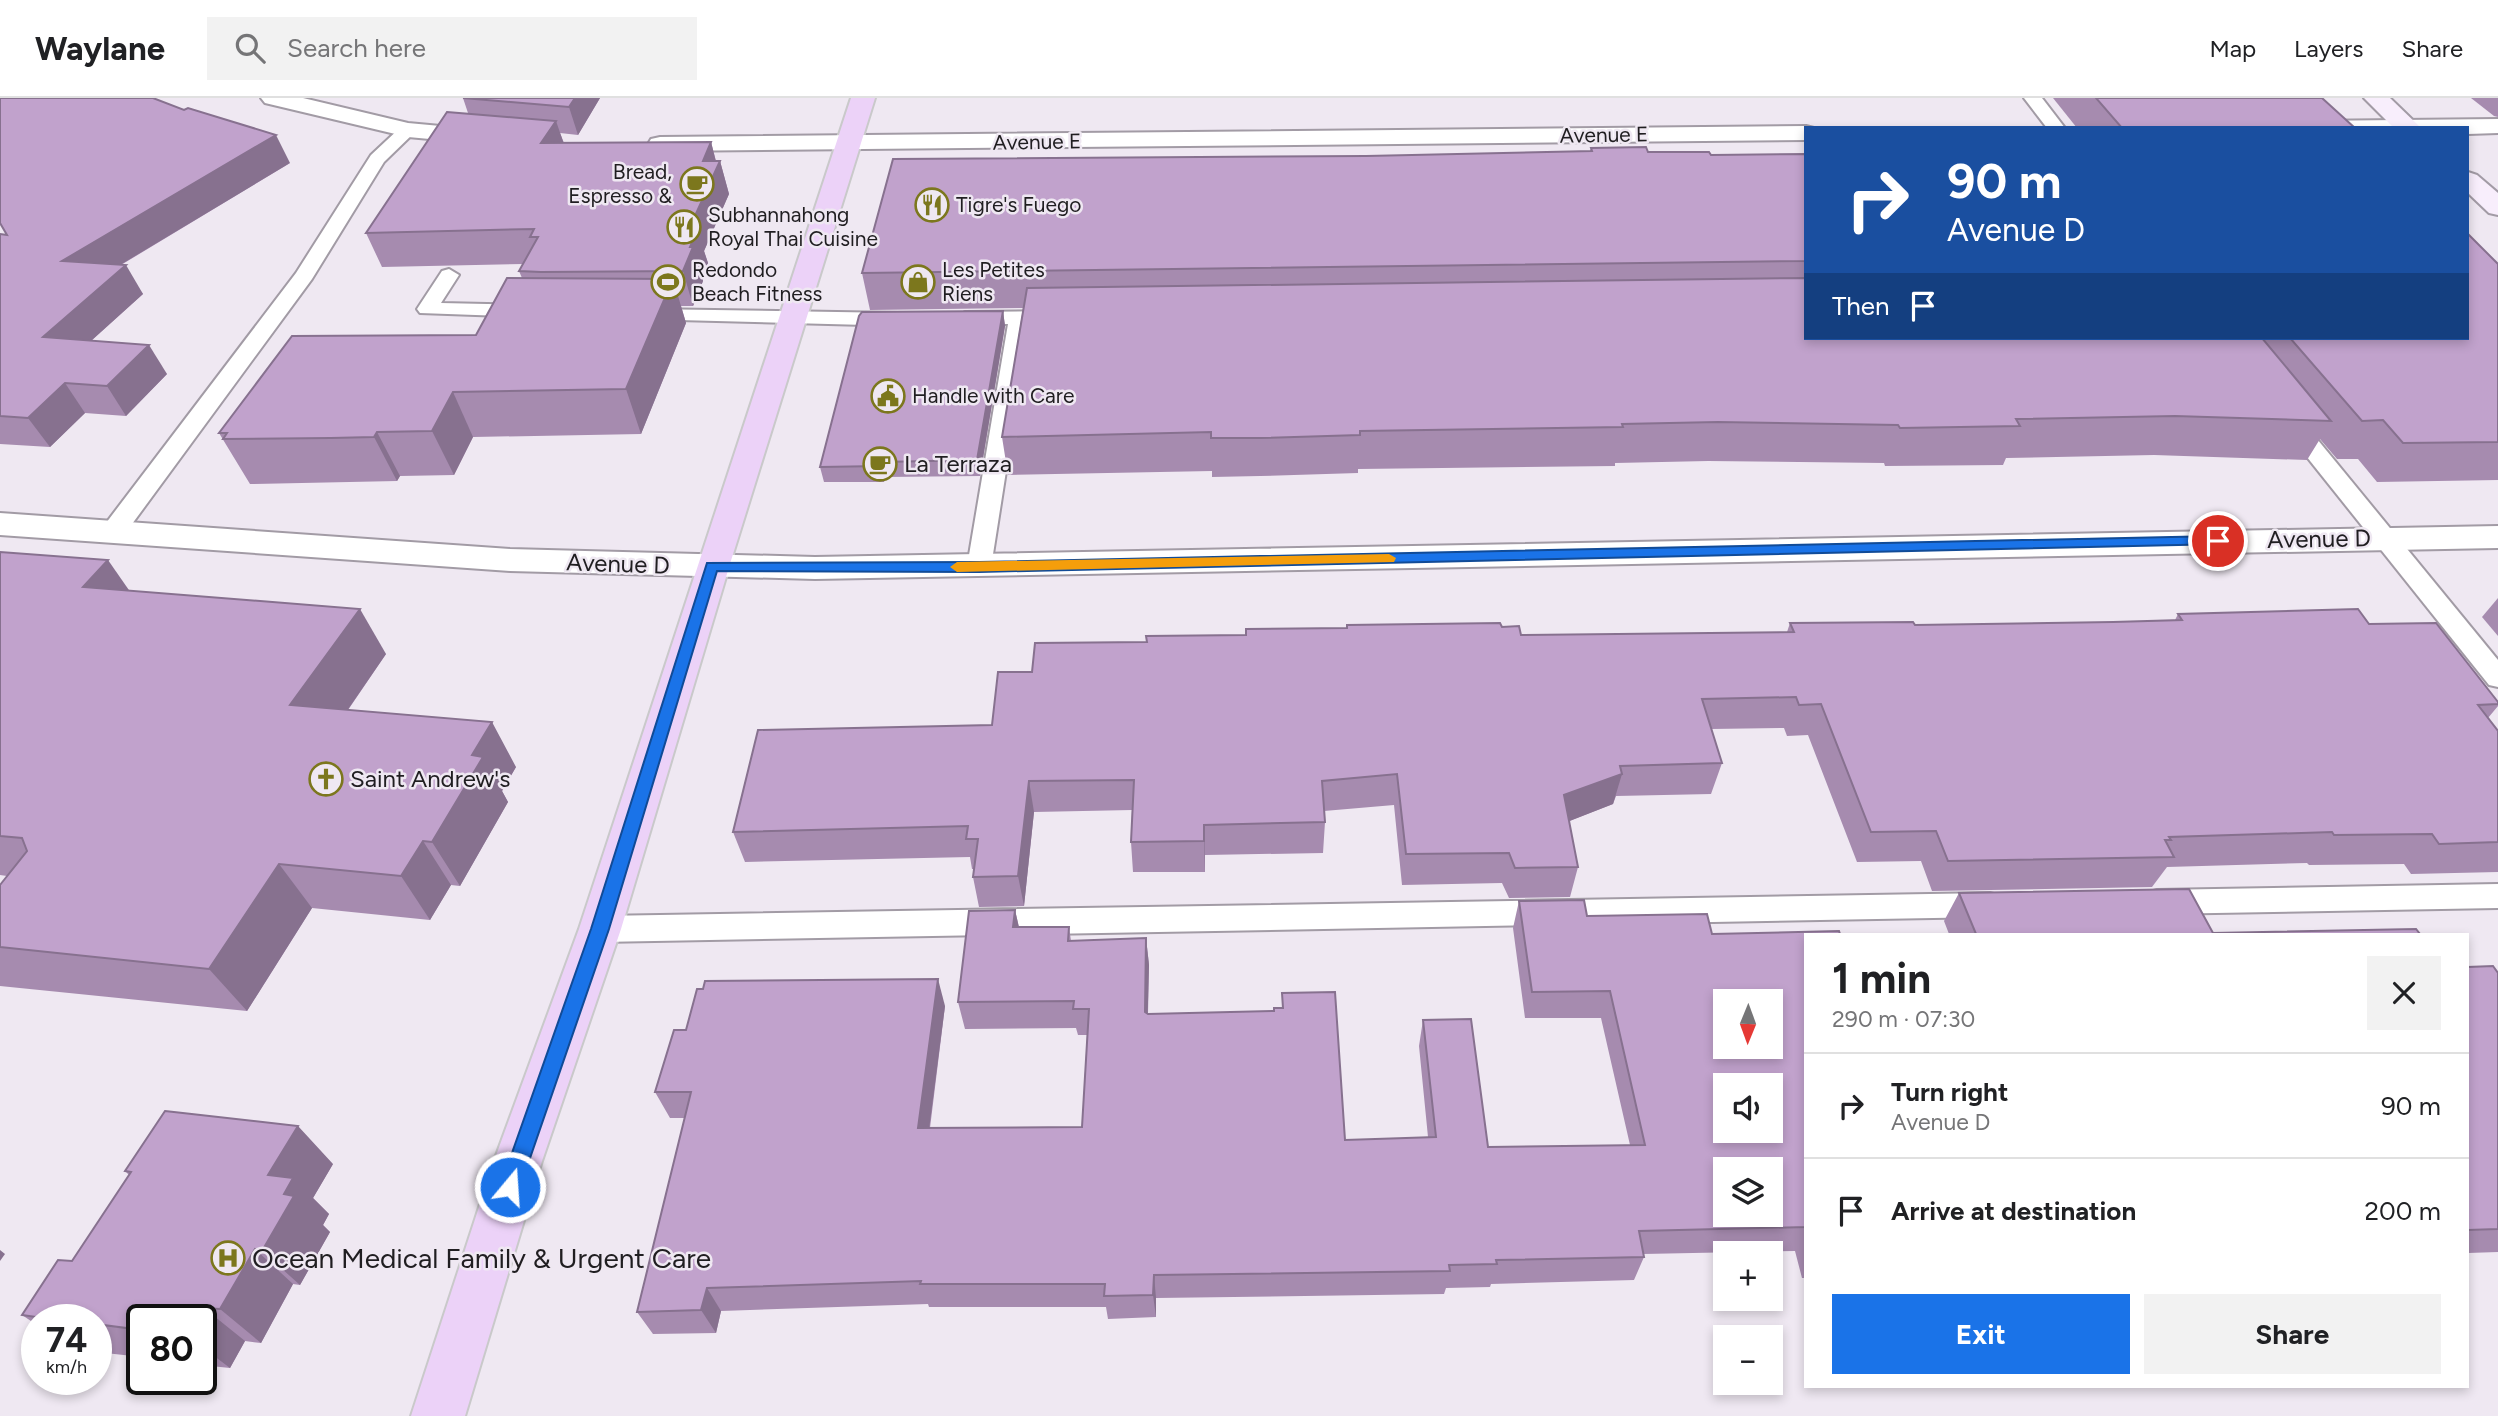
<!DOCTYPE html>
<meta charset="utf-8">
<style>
body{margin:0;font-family:Figtree,sans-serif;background:#f2f2f2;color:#202124;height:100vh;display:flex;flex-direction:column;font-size:26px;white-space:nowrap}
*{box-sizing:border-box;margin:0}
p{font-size:23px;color:#757577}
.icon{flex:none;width:38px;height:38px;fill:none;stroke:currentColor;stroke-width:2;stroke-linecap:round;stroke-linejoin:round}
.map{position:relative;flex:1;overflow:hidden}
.drawer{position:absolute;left:1804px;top:835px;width:665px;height:455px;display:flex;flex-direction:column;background:#fff;border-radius:0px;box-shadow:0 4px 10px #0003}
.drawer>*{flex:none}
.guide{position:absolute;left:1804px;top:28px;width:665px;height:214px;border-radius:0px;box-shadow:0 4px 10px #0003;background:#1a4fa0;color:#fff;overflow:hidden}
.needle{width:46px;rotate:181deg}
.fabs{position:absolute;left:1713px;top:891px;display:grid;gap:14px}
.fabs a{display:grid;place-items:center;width:70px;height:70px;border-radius:0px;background:#fff;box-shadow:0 4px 10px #0003;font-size:35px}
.speed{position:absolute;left:21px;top:1206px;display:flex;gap:14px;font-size:35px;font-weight:700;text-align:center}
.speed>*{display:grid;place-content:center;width:91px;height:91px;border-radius:50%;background:#fff;box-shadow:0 4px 10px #0003;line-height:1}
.speed small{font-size:18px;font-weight:400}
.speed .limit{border:4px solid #111;border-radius:10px;background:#fff;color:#111}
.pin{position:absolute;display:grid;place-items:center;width:60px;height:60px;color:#fff;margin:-30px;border:4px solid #fff;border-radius:50%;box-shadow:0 2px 7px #0007}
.me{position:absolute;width:77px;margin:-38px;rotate:18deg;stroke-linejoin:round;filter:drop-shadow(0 0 5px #0008)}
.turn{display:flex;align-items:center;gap:24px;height:147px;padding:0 28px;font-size:32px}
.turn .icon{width:91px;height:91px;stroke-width:2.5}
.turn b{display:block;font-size:49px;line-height:60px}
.then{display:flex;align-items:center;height:66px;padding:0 28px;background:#0003;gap:14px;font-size:26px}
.round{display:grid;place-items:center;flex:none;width:74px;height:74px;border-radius:0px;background:#f2f2f2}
.overview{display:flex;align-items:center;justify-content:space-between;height:119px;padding:0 28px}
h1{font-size:42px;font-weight:700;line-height:52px}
.cta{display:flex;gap:14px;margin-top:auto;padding:14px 28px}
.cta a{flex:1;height:80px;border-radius:0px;background:#1a73e8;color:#fff;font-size:28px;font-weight:700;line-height:80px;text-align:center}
.cta a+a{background:#f2f2f2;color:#202124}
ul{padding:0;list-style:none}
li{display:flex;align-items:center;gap:21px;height:105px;padding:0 28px;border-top:2px solid #e0e0e0}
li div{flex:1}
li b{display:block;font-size:26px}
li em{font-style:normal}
header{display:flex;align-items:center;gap:42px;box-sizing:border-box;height:98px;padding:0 35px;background:#fff;border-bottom:2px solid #e0e0e0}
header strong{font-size:33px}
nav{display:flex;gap:38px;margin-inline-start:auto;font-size:24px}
.search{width:490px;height:63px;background:#f2f2f2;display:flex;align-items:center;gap:18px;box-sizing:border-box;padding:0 24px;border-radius:0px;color:#757577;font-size:26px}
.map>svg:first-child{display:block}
</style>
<header>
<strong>Waylane</strong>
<div class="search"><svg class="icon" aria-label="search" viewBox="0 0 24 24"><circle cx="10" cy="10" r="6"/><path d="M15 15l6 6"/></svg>Search here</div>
<nav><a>Map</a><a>Layers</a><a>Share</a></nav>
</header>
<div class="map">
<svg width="2498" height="1318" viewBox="0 0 2498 1318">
<rect width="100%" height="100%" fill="#efe8f2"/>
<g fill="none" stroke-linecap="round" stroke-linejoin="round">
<defs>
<g id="service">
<path d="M2024,0H2042L2065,30H2047Z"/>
<path d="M408,27L417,32L384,64L312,181L121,441H103L100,435L103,429L296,175L371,57L402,28Z"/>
<path d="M449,171L459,177L441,205L527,207L537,213L527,219L420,215L417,211L442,173Z"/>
<path d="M647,211L897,215L907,221L897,227H866L640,221L637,217L640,213Z"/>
<path d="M1058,213L1068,219L1065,223L1029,226L991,469L988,475H970L967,469L1008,226H965L955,220L965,214Z"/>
<path d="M2291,317L2299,319L2498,562V589L2489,587L2283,329L2280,324L2283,319Z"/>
<path d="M2498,786V810L2157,816L2146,813L2142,804L2146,795L2157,792Z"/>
<path d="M1990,795L2001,798L2005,807L2001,816L1990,819L600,844L589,840L585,831L589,822L600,818Z"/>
</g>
<g id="minor">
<path d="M261,0H303L408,25L484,32L493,34L496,39L493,44L484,46L408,39L265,5Z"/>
<path d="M2498,21V35L2468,36V30H2292L2295,25L2304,23Z"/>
<path d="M1806,28L1814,30H1806V42L660,53L651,51L648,46L651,41L660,39Z"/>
<path d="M0,415L510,451L815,459L2498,428V450L815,481L510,473L0,437Z"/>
</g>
<g id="secondary">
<path d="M2364,0H2390L2421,30H2394Z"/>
<path d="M2468,74L2477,77L2498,95V117L2489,115L2468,95Z"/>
</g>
<path id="trunk" d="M851,0H875L729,469L621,831L542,1063L465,1318H411L494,1063L579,831Z"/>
</defs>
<use href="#service" stroke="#a29ba5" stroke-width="4"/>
<use href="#minor" stroke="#a29ba5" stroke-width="4"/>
<use href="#secondary" stroke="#a29ba5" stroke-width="4"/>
<use href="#trunk" stroke="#c9c9ca" stroke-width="4"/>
<use href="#service" fill="#fff" fill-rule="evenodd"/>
<use href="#minor" fill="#fff" fill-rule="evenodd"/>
<use href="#secondary" fill="#f8eefc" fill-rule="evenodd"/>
<use href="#trunk" fill="#ecd2f8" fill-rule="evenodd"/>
</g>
<g fill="#a68baf">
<path d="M463,0H600L578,37L560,35L564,45L711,44L716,63H720L729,96L704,153L708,165L702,178L703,183L693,208H681L686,225L641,336L473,339L454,377L400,378L397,383L250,386L219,335L476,237L522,180L519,173L523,166L382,169L366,135L468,15Z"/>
<path d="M2053,0H2322L2355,30H2077Z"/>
<path d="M2471,0H2498V19L2494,18Z"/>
<path d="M1591,50L1648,54L1711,57L1806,56V240H2468L2498,166V382L2377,384L2358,361H2337L2320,341L2307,362L2154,357L2006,360L2003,367L1885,368L1884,365L1708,363L1615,365V368L1358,371V375L1260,378L1212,379V373L1008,377L1002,339L1023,210L870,212L862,175L1366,58L1590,53Z"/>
<path d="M290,65L121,167L143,196L91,243L167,276L126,318L85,315L50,349L0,346V136L7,137Z"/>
<path d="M1003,213L1005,228L980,378L885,379L884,384H824L820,369Z"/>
<path d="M0,454L130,493L386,556L348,612L516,669L502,693L508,704L460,788L451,787L430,822L312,810L247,913L0,888V787L7,778L0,777Z"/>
<path d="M2498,500V538L2482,519Z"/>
<path d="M2178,516L2369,526L2498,604V608L2488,620L2498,633V774L2411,776L2404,766L2309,767L2307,765L2167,769L2152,789L1932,793L1921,763L1857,764L1808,637L1787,638L1784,630L1711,631L1722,665L1711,696L1616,698L1613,706L1569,723L1578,769L1570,799L1509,800L1502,785L1402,787L1394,707L1324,713L1325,724L1323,755L1205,757V774H1133L1131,744L1132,712L1034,714L1024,808L979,809L973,779L974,771H972L970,759L745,764L733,734L992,627L1032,574L1147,544L1246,537L1502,529L1521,537L1787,534L1790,525L1915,527L2113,524L2175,522Z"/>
<path d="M1959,795L2213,835L2420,836H1949L1944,823Z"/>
<path d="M1519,803L1587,818L1712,836H1806V1180H1802L1795,1153L1643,1156L1644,1159L1634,1182L1491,1186L1490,1189L1446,1190L1444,1196L1156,1200V1219L1108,1221L1106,1209H929L928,1206L721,1213L716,1235L653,1236L637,1214L685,1020H670L655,994L686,932L945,908L930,1030L1082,1029L1087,937H1078L1076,930L965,931L958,904L1015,812L1019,829H1069L1071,843L1146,840L1149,867L1148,916L1274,913L1282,910V895L1345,1042L1428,1039L1419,948L1423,922L1488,1049L1630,1047L1601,920H1525L1513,830Z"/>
<path d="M2468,869L2498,875V1154L2468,1155Z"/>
<path d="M333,1066L313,1100L329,1116L323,1127L330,1134L300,1187L293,1186L261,1245L245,1243L230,1270L201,1267V1222H142V1259L96,1254V1222H37V1227L22,1217L72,1163L129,1077L125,1073Z"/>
</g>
<g fill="#87718f">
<path d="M575,0H600L578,37L569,9Z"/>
<path d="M556,23L567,55L541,45Z"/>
<path d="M276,37L290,65L80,191L62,163Z"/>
<path d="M711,44L717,68L720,63L729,96L704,153L708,165L702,178L703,183L693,208L683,173L689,131L703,63Z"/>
<path d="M126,167L143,196L62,269L43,239Z"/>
<path d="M673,181L686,225L641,336L626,291Z"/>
<path d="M1003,213L1005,228L980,378L977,362Z"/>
<path d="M149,247L167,276L126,318L107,288Z"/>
<path d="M65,285L85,315L50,349L28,320Z"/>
<path d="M453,294L473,339L454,377L432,333Z"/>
<path d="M377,334L400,378L397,383L374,339Z"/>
<path d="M882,364L885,379L884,384L881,368Z"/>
<path d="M108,462L140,508L83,489Z"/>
<path d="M360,511L386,556L320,652L290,607Z"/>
<path d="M492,624L516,669L502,693L508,704L460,788L432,744L472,657Z"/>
<path d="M1622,676L1613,706L1557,728L1564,697Z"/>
<path d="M1029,683L1034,714L1024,808L1018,778Z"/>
<path d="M1204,727L1205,757V774L1204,743Z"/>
<path d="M423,743L451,787L430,822L401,778Z"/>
<path d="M279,766L312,810L247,913L209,871Z"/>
<path d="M1015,812L1021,839L1013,829Z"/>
<path d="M1146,840L1149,867L1147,941L1145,914Z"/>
<path d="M938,881L945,908L926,1055L918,1030Z"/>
<path d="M298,1028L333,1066L313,1100L329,1116L323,1127L330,1134L300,1187L262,1153L284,1096L268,1077Z"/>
<path d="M255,1151L293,1186L261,1245L220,1211Z"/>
<path d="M0,1152L5,1156L0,1163Z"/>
<path d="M1154,1177L1156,1200V1219L1153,1197Z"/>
<path d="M707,1190L721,1213L716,1235L701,1212Z"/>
<path d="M204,1210L245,1243L230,1270L201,1248V1222H197Z"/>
</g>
<g fill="#c1a2cc" stroke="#87718f" stroke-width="2" fill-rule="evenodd">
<path d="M0,0H153L184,12L188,10L276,37L62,163L126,167L43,239L149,247L107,288L65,285L28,320L0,318V136L7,137L0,125Z"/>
<path d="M463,0H575L569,9Z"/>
<path d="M2096,0H2322L2355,30H2122Z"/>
<path d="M447,14L556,23L541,45L711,44L703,63H720L689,131H698L690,149H693L683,173L541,174L519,173L538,139H530L534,131L366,135Z"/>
<path d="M1646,49L1648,54H1709L1711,57L1806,56V163L862,175L893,61L1366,58L1592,53L1591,50Z"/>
<path d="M2468,136L2498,166V344L2403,345L2383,322L2362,323L2290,240H2468Z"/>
<path d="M507,180L673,181L626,291L453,294L432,333L377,334L374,339L331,340L223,341L227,335H219L292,238L476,237Z"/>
<path d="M1806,180V240H2262L2331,323L2175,318L2016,321L2020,328L1900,330L1898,327L1718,324L1622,326L1623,329L1360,333V337L1260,340H1211V334L1002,339L1027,190Z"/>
<path d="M1003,213L977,362L882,364L881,368L820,369L859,218L862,214Z"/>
<path d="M0,454L108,462L83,489L360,511L290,607L492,624L472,657L483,659L432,744L423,743L401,778L279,766L209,871L0,849V787L27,753L22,740L0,738Z"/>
<path d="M2358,511L2369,526L2436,525L2498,604V606L2478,607L2498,633V744L2439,746L2432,736L2334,737L2332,734L2169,739L2171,742H2165L2174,759L1948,763L1936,733L1871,734L1821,606L1799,607L1796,599L1702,601L1722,665L1620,668L1622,676L1564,697L1578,769L1515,770L1509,755L1406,756L1397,676L1322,683L1325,724L1204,727V743L1131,744L1134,682L1029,683L1018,778L973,779L978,741H966L968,728L733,734L758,632L992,627L998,574H1032L1035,545L1147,544L1146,538L1246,537V531L1347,530V527L1500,525L1502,529L1519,528L1521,537L1794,534L1790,525L1913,524L1915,527L2113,524L2182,522L2178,516Z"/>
<path d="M2189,791L2213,835L2416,831L2420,836H1976L1959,795Z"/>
<path d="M1584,802L1587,818L1707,816L1712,836L1839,833L1840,836H1806V1129L1639,1133L1644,1159L1496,1162L1497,1166L1449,1167L1450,1173L1154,1177L1153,1197L1104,1198L1105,1186H920L921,1183L707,1190L701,1212L637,1214L691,994H655L674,932H686L697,891H703L705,883L938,881L918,1030L1082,1029L1089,911H1073L1074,903L958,904L969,813L1015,812L1013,829H1069L1068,843L1146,840L1145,914L1148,916L1274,913V910H1283L1282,895L1335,894L1345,1042L1436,1039L1423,922L1471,921L1488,1049L1645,1047L1610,893L1532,894L1519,803ZM1726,903H1771V948H1726ZM1726,987H1771V1032H1726ZM1726,1071H1771V1116H1726Z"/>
<path d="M2493,868L2498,875V1131L2468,1132V869Z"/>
<path d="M165,1013L298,1028L268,1077L293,1080L284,1096L294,1098L262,1153L255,1151L220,1211L204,1210L197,1222H142V1232L96,1226V1222H57L22,1217L58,1162L72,1163L131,1074L125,1073Z"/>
</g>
<path fill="#1a73e8" stroke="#114b97" stroke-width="2" d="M2218,438L2225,443L2223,446L979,474L717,473L609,831L520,1089L517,1095L510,1098L503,1095L500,1089L591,831L707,465L979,464Z"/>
<path fill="#f59e0b" d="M1389,456L1396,460L1394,464L957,474L950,469L957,464Z"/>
<defs>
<symbol id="cafe-ring" viewBox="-11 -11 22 22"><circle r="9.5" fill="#efe8f2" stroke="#7c771d" stroke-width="1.5"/><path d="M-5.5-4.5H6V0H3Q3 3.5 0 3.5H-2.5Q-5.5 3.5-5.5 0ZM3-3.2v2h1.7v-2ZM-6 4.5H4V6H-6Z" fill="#7c771d"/></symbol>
<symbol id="restaurant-ring" viewBox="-11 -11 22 22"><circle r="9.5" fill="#efe8f2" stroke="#7c771d" stroke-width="1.5"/><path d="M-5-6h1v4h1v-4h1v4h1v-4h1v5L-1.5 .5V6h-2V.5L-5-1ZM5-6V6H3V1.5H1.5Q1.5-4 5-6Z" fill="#7c771d"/></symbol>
<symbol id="stadium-ring" viewBox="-11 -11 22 22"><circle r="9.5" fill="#efe8f2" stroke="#7c771d" stroke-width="1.5"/><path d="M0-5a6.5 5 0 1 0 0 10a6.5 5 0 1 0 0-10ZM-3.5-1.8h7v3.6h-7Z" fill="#7c771d"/></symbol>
<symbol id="shop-ring" viewBox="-11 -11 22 22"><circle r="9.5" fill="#efe8f2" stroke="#7c771d" stroke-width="1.5"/><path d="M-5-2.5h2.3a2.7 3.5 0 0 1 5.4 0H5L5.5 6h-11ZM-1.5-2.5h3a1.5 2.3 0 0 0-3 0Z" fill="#7c771d"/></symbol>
<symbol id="civic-ring" viewBox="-11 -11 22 22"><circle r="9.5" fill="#efe8f2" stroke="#7c771d" stroke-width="1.5"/><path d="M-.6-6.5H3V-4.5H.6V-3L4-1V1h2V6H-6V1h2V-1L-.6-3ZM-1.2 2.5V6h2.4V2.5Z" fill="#7c771d"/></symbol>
<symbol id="church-ring" viewBox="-11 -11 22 22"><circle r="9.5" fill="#efe8f2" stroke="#7c771d" stroke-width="1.5"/><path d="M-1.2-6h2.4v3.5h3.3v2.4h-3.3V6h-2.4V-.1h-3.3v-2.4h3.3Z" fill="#7c771d"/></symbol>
<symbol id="hospital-ring" viewBox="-11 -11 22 22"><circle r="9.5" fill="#efe8f2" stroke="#7c771d" stroke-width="1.5"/><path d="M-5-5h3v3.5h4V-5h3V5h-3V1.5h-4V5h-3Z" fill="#7c771d"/></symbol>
</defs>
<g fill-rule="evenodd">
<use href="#cafe-ring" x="678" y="67" width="38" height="38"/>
<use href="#restaurant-ring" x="913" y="88" width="38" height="38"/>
<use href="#restaurant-ring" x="665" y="110" width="38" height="38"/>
<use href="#stadium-ring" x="649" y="165" width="38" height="38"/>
<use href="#shop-ring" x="899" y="165" width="38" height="38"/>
<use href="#civic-ring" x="869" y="279" width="38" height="38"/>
<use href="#cafe-ring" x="861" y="347" width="38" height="38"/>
<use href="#church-ring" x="307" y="662" width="38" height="38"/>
<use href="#hospital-ring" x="209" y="1141" width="38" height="38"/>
</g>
<g text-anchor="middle" stroke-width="5" stroke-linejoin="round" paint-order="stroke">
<g font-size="21" fill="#201e21" stroke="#efe8f2">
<text transform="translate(1604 37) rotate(-1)" y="7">Avenue E</text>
<text transform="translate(1037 44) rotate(-1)" y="7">Avenue E</text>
</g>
<g font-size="21" fill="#201e21" stroke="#efe8f2" text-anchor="start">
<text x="672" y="81" text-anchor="end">Bread,<tspan x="672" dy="24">Espresso &amp;</tspan></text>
<text x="956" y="114">Tigre's Fuego</text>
<text x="708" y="124">Subhannahong<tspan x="708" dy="24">Royal Thai Cuisine</tspan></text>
<text x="692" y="179">Redondo<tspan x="692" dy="24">Beach Fitness</tspan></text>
<text x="942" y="179">Les Petites<tspan x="942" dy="24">Riens</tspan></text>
<text x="912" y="305">Handle with Care</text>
</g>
<g font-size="24" fill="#201e21" stroke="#efe8f2" text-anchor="start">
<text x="904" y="374">La Terraza</text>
<text x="350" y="689">Saint Andrew's</text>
</g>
<g font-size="24" fill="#201e21" stroke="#efe8f2">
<text transform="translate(2319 441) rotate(-1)" y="8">Avenue D</text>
<text transform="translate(618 466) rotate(2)" y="8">Avenue D</text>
</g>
<g font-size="28" fill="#201e21" stroke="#efe8f2" text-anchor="start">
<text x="252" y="1170">Ocean Medical Family &amp; Urgent Care</text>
</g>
</g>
</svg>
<div class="fabs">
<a><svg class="needle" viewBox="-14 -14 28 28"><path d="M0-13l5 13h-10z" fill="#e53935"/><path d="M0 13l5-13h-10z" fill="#757577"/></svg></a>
<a><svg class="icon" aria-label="sound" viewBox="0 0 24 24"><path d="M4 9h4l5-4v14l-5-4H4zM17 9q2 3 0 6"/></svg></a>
<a><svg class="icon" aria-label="layers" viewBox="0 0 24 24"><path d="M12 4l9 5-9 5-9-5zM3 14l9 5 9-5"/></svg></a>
<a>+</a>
<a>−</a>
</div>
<div class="speed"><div>74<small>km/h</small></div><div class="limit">80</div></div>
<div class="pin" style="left:2218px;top:443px;background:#d93025"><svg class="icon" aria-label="arrive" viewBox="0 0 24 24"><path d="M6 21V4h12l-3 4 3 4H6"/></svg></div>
<svg class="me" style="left:510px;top:1089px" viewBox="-20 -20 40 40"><circle r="17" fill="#1a73e8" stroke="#fff" stroke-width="3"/><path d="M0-11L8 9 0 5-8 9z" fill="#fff"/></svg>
<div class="guide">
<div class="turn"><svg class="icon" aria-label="right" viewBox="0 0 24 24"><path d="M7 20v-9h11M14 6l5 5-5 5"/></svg><div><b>90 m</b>Avenue D</div></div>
<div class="then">Then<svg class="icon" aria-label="arrive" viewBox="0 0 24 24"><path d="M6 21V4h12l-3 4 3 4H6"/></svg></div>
</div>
<section class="drawer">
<div class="overview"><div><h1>1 min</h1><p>290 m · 07:30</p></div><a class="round"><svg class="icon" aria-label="close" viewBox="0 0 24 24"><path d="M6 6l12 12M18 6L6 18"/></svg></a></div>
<ul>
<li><svg class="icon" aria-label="right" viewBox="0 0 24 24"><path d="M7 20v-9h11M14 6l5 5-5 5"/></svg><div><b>Turn right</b><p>Avenue D</p></div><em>90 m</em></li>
<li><svg class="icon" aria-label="arrive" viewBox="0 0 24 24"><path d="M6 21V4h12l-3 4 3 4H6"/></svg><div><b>Arrive at destination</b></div><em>200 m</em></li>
</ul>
<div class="cta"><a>Exit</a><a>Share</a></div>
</section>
</div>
